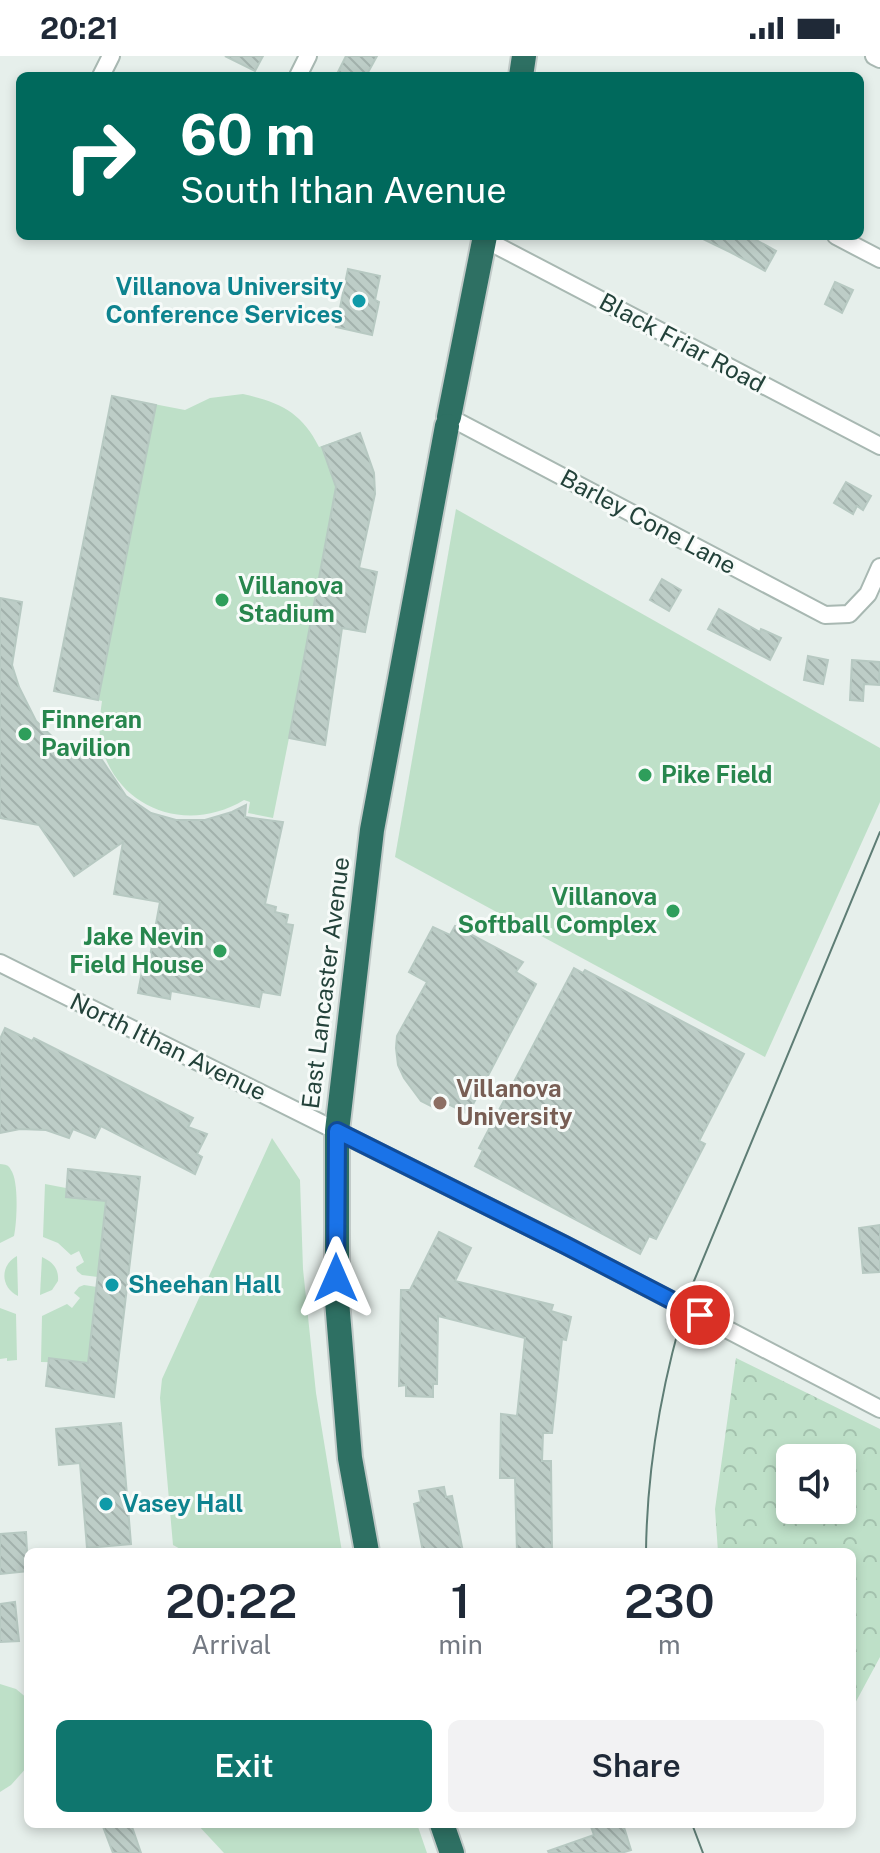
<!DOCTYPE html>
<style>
body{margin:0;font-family:"Public Sans",sans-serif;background:#f2f2f3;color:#1f2937;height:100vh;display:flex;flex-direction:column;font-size:30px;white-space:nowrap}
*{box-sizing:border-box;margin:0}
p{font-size:26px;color:#747a83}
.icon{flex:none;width:44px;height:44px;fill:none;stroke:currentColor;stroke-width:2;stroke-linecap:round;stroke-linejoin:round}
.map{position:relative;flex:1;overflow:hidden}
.details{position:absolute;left:24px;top:1492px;width:832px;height:280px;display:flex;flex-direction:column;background:#fff;border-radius:12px;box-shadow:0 4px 12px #0003}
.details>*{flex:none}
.top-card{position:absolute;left:16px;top:16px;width:848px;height:168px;border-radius:12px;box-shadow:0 4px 12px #0003;background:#00695c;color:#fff;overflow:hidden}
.fabs{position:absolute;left:776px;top:1388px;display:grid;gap:16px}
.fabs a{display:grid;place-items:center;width:80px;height:80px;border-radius:12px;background:#fff;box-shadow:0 4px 12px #0003;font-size:40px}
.pin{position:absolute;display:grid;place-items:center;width:68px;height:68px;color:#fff;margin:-34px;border:4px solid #fff;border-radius:50%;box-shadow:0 2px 8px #0007}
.me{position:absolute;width:88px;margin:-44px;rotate:0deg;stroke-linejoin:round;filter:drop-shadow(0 0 6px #0008)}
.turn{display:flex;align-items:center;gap:28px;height:168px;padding:0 32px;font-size:36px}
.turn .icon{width:104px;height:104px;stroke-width:2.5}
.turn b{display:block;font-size:56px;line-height:68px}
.eta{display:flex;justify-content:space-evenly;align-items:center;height:136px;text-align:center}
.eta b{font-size:48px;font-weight:600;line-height:56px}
.button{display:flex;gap:16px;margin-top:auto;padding:16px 32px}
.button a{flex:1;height:92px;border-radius:12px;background:#0f766e;color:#fff;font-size:32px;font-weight:600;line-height:92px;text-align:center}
.button a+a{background:#f2f2f3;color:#1f2937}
.status{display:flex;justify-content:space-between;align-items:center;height:56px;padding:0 40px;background:#fff;direction:ltr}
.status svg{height:22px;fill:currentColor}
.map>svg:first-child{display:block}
</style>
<div class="status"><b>20:21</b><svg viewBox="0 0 49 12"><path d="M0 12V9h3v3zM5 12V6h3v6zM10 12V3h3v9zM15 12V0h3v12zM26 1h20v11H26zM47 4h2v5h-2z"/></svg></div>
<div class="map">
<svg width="880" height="1797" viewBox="0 0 880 1797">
<defs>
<pattern id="forest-crowns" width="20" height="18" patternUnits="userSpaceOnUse" patternTransform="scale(2)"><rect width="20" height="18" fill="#bee0c8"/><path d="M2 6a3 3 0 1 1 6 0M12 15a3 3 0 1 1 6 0" fill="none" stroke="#a3c1ad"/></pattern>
<pattern id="building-back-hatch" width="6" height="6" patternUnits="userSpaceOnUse" patternTransform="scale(2)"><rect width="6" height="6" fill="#bdcdc7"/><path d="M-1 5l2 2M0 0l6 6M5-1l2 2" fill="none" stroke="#a2b1ac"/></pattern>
</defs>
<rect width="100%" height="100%" fill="#e6efeb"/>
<g fill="#bee0c8">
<path d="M243,338C279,346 302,356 319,391L360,377L375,438L359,512L377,516L365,576L342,573L325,689L289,682L273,762L248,757L250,746L244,744C188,778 117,754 101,688C98,674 100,659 102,645L54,635L112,340L185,354L210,342Z"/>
<path d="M456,453L880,692V746L765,1001L395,801Z"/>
<path d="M272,1082L300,1124L303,1213L316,1337L342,1496H186L173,1489L160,1342L162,1323Z"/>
<path d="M0,1108C6,1109 8,1108 11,1114C19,1125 17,1167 14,1180L0,1187Z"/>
<path d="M45,1128L66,1132V1141L106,1145L98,1221L82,1219L77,1215L76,1211L84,1206L79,1195L71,1199L58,1187L43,1181Z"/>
<path d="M17,1200L18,1238V1240C0,1231 0,1209 17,1200Z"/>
<path d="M42,1201C53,1206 59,1213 58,1225L52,1234L40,1239Z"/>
<path d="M84,1229L97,1231L88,1307L41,1306L42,1260L67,1248L72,1252L80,1242L74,1237L79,1231Z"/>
<path d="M0,1252L16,1258L17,1304L7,1305V1302L0,1303Z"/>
<path d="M0,1628L16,1633L28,1643V1710L11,1729L0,1736Z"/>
<path d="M197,1768H417L427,1797H224Z"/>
</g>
<path fill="url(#forest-crowns)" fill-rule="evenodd" d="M736,1302L880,1373V1601L852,1653V1496H718L715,1453ZM790,1402H842V1454H790Z"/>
<g fill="url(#building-back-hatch)" stroke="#b7c9c2" stroke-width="2">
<path d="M225,0H263L255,15Z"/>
<path d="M346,0H377L366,20H336Z"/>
<path d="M697,180H749L776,195L765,215L730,196Z"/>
<path d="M348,213L380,220L375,244L379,246L372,279L336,271Z"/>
<path d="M835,226L853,234L842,257L825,248Z"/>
<path d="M112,340L156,349L98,644L54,635Z"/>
<path d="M360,377L374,417L375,438L359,512L377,516L365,576L342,572L325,689L289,682L336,431L322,391Z"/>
<path d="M846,426L871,440L863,454L857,450L853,458L834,447Z"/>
<path d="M662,523L681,534L669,555L650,544Z"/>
<path d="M0,542L22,546L12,609L19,631L36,665L63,691L80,699L94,692L126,740L151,757L176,764H205L232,756L246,749L245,761L283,766L265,848L276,851L275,856L288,859L286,868L293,869L280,939L262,936L259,951L171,935L170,943L138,937L143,910L148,911L160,846L114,838L123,786L74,820L39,769L0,762Z"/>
<path d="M719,553L760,576L761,573L781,582L770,604L708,573Z"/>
<path d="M808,600L828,604L823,628L804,624Z"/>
<path d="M852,604L880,606L879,629L864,628L863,645L850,644Z"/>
<path d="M455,870L523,906L516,916L536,928L468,1058L440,1044L433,1051L421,1045L404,1022L398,1009L396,992L397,980L427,926L409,916L433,871L450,879Z"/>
<path d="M574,912L583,917L585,914L744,998L699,1085L705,1088L656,1183L649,1180L640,1198L475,1110L483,1094L479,1092Z"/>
<path d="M5,972L32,985L34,982L193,1062L188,1071L207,1078L197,1098L202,1101L195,1118L101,1070L95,1082L73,1073L69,1082L46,1074L20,1073L0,1077V983Z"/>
<path d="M68,1113L140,1121L114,1341L46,1330L49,1302L88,1307L106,1145L66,1141Z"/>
<path d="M880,1169V1216L863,1217L859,1172Z"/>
<path d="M439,1176L471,1192L455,1225L553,1249L551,1255L571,1261L566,1284L562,1283L552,1377H543L542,1405H551L552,1496H517L515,1422H500L501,1358L517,1360L525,1282L438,1260L437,1328H433V1341L406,1340V1329L399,1330L401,1234H410Z"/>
<path d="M121,1367L131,1488L87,1492L80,1407L59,1409L56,1373Z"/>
<path d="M444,1431L446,1441L452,1440L463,1496H423L414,1448L421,1446L419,1435Z"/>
<path d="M26,1476L28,1515L0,1518V1478Z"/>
<path d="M15,1546L19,1585L0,1586V1548Z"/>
<path d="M102,1768H131L141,1797H113Z"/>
<path d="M590,1768H623L631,1794L621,1797H549L548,1795L594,1779Z"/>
</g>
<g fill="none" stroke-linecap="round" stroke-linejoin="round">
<defs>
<g id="minor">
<path d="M874,0L880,3"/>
<path d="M101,20L111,0"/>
<path d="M298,20L308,0"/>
<path d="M836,180L880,203"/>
<path d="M484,183L880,390"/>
<path d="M449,361L825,559L849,558L868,538L880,511"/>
<path d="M0,907L565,1189L880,1353"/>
</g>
<g id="highway">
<path d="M521,20L524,0"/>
<path d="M449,361L485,180"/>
<path d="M367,1496L350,1402L337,1245V1075L372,774L447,370"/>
<path d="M442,1768L452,1797"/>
</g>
</defs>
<use href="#minor" stroke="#a8b8b2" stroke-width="20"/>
<use href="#highway" stroke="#c1cac8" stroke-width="28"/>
<use href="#minor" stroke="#fff" stroke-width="16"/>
<use href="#highway" stroke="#2e7063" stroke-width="24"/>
<g stroke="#5e7d75" stroke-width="2">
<path d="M646,1496C647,1408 663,1321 689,1237L880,776"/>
<path d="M692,1768L703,1797"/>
</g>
</g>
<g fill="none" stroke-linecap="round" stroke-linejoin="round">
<defs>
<path id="route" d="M336,1222L337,1075L565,1189L700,1259"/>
</defs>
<use href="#route" stroke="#114b97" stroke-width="20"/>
<use href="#route" stroke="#1a73e8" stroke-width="14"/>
</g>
<g fill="#0f9aa8" stroke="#f7fbf9" stroke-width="3">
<circle cx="359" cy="245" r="8"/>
<circle cx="112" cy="1229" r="8"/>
<circle cx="106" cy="1448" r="8"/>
</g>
<g fill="#2e9e5b" stroke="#f7fbf9" stroke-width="3">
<circle cx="222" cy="544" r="8"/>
<circle cx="25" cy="678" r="8"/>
<circle cx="645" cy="719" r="8"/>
<circle cx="673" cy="855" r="8"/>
<circle cx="220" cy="895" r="8"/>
</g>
<circle fill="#8d6e63" stroke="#f7fbf9" stroke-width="3" cx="440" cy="1047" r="8"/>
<g text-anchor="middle" stroke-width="6" stroke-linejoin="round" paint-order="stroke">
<g font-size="24" font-weight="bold" fill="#0d838f" stroke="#f7fbf9" text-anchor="start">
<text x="343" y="239" text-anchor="end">Villanova University<tspan x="343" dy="28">Conference Services</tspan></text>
<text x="128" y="1237">Sheehan Hall</text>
<text x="122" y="1456">Vasey Hall</text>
</g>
<g font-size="24" fill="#23423a" stroke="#f7fbf9">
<text transform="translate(682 287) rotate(28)" y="8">Black Friar Road</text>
<text transform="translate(648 466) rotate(28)" y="8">Barley Cone Lane</text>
<text transform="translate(326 927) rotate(-83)" y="8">East Lancaster Avenue</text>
<text transform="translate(168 991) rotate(26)" y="8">North Ithan Avenue</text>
</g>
<g font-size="24" font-weight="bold" fill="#27864d" stroke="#f7fbf9" text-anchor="start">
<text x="238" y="538">Villanova<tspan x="238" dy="28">Stadium</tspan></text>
<text x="41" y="672">Finneran<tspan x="41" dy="28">Pavilion</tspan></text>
<text x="661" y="727">Pike Field</text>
<text x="657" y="849" text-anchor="end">Villanova<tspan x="657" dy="28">Softball Complex</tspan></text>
<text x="204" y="889" text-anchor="end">Jake Nevin<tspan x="204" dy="28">Field House</tspan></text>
</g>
<g font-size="24" font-weight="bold" fill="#785e54" stroke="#f7fbf9" text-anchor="start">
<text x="456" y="1041">Villanova<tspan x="456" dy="28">University</tspan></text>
</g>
</g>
</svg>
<div class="fabs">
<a><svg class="icon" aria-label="sound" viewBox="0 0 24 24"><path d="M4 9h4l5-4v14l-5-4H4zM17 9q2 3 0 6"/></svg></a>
</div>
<div class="pin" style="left:700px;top:1259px;background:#d93025"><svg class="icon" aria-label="arrive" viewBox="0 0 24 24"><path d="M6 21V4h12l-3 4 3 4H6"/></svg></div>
<svg class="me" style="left:336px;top:1222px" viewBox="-20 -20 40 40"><path d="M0-17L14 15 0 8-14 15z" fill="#1a73e8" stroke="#fff" stroke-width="4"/></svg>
<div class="top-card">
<div class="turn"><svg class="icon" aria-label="right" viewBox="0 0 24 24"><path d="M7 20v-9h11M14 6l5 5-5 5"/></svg><div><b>60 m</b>South Ithan Avenue</div></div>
</div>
<section class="details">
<div class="eta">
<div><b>20:22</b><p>Arrival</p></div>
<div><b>1</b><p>min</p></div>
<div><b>230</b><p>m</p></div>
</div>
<div class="button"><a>Exit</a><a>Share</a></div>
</section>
</div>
